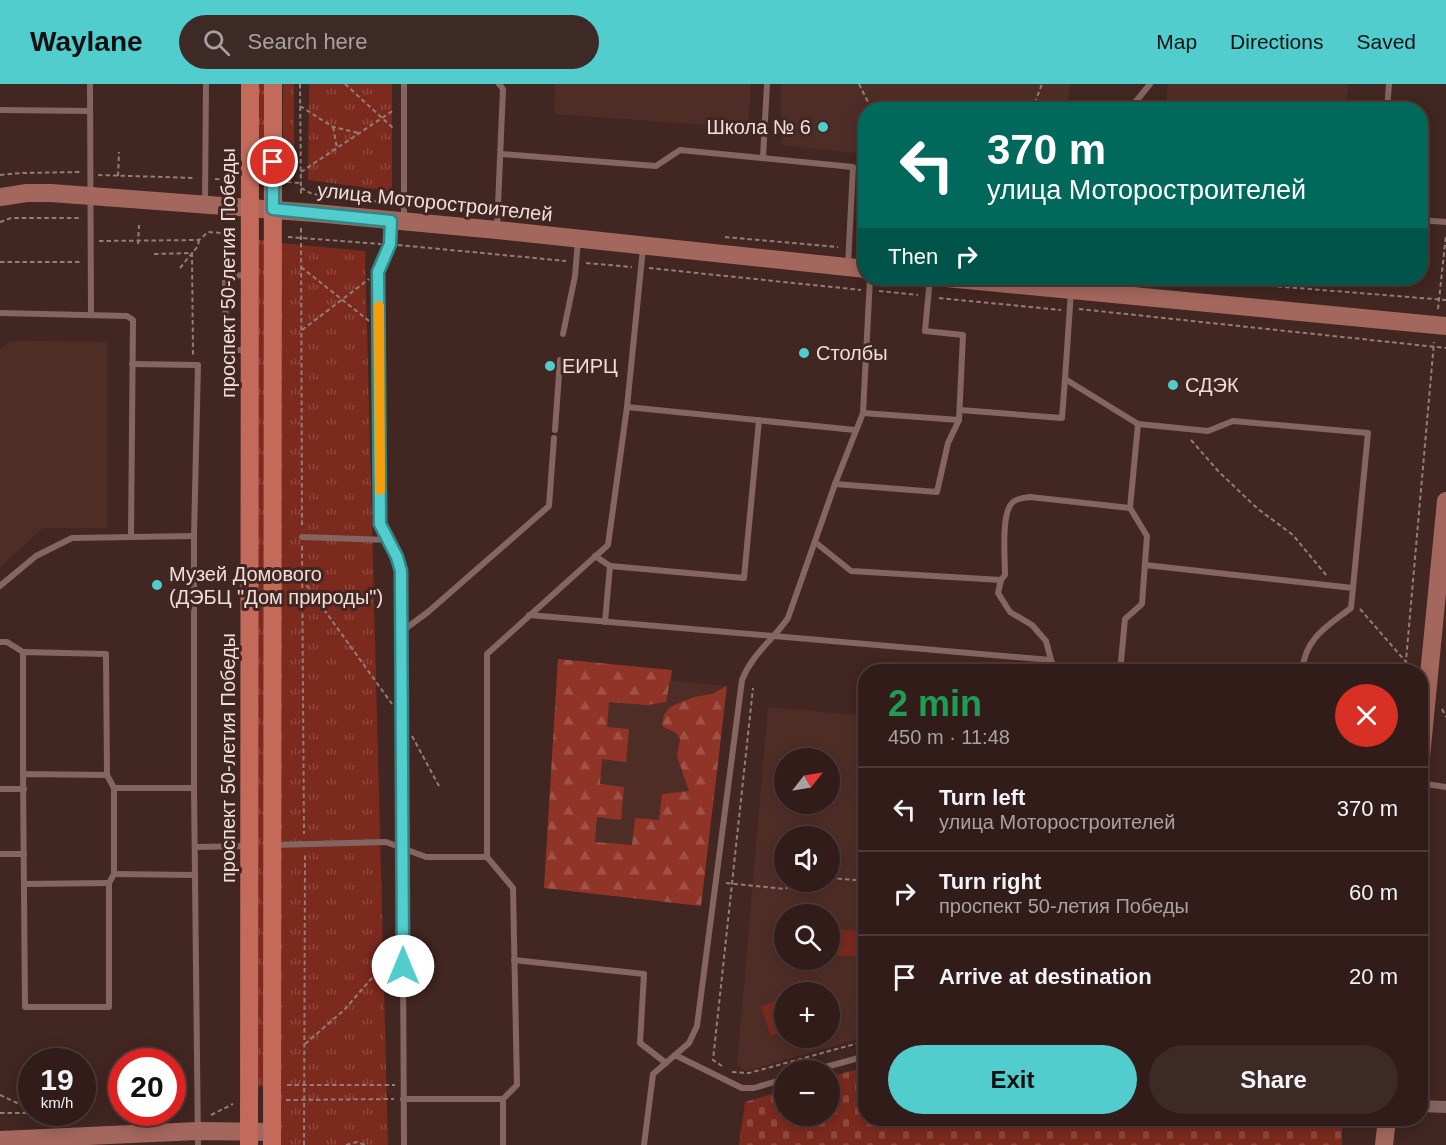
<!DOCTYPE html>
<meta charset="utf-8">
<style>
body{margin:0;font-family:Arial,sans-serif;background:#3d2926;color:#f1f3f6;height:100vh;display:flex;flex-direction:column;font-size:22px;white-space:nowrap}
*{box-sizing:border-box;margin:0}
p{font-size:20px;color:#a8a1a2}
.icon{flex:none;width:33px;height:33px;fill:none;stroke:currentColor;stroke-width:2;stroke-linecap:round;stroke-linejoin:round}
.map{position:relative;flex:1;overflow:hidden}
.drawer{position:absolute;left:858px;top:580px;width:570px;height:462px;display:flex;flex-direction:column;background:#311c19;border-radius:24px;box-shadow:0 3px 15px #0003,0 0 0 2px #4c3a38}
.drawer>*{flex:none}
.guide{position:absolute;left:858px;top:18px;width:570px;height:183px;border-radius:24px;box-shadow:0 3px 15px #0003,0 0 0 2px #4c3a38;background:#00695c;color:#fff;overflow:hidden}
.needle{width:39px;rotate:59deg}
.buttons{position:absolute;left:774px;top:664px;display:grid;gap:12px}
.buttons a{display:grid;place-items:center;width:66px;height:66px;border-radius:50%;background:#311c19;box-shadow:0 3px 15px #0003,0 0 0 2px #4c3a38;font-size:30px}
.speed{position:absolute;left:18px;top:964px;display:flex;gap:12px;font-size:30px;font-weight:700;text-align:center}
.speed>*{display:grid;place-content:center;width:78px;height:78px;border-radius:50%;background:#311c19;box-shadow:0 3px 15px #0003,0 0 0 2px #4c3a38;line-height:1}
.speed small{font-size:15px;font-weight:400}
.speed .limit{border:9px solid #d22;background:#fff;color:#111}
.pin{position:absolute;display:grid;place-items:center;width:51px;height:51px;color:#fff;margin:-26px;border:3px solid #fff;border-radius:50%;box-shadow:0 2px 6px #0007}
.me{position:absolute;width:66px;margin:-33px;rotate:0deg;stroke-linejoin:round;filter:drop-shadow(0 0 4px #0008)}
.turn{display:flex;align-items:center;gap:21px;height:126px;padding:0 30px;font-size:27px}
.turn .icon{width:78px;height:78px;stroke-width:2.5}
.turn b{display:block;font-size:42px;line-height:51px}
.then{display:flex;align-items:center;height:57px;padding:0 30px;background:#0003;gap:12px;font-size:22px}
.round{display:grid;place-items:center;flex:none;width:63px;height:63px;border-radius:32px;background:#3d2926}
.head{display:flex;align-items:center;justify-content:space-between;height:102px;padding:0 30px}
h1{font-size:36px;font-weight:600;line-height:45px;color:#1e9e55}
.primary-button{display:flex;gap:12px;margin-top:auto;padding:12px 30px}
.primary-button a{flex:1;height:69px;border-radius:36px;background:#52cdcd;color:#111;font-size:24px;font-weight:600;line-height:69px;text-align:center}
.primary-button a+a{background:#3d2926;color:#f1f3f6}
ul{padding:0;list-style:none}
li{display:flex;align-items:center;gap:18px;height:84px;padding:0 30px;border-top:2px solid #4c3a38}
li div{flex:1}
li b{display:block;font-size:22px}
li em{font-style:normal}
header{display:flex;align-items:center;gap:36px;box-sizing:border-box;height:84px;padding:0 30px;background:#52cdcd;color:#111}
header strong{font-size:28px}
nav{display:flex;gap:33px;margin-inline-start:auto;font-size:21px}
.search{width:420px;height:54px;background:#3d2926;display:flex;align-items:center;gap:15px;box-sizing:border-box;padding:0 21px;border-radius:33px;color:#a8a1a2;font-size:22px}
.map>svg:first-child{display:block}
</style>
<header>
<strong>Waylane</strong>
<div class="search"><svg class="icon" aria-label="search" viewBox="0 0 24 24"><circle cx="10" cy="10" r="6"/><path d="M15 15l6 6"/></svg>Search here</div>
<nav><a>Map</a><a>Directions</a><a>Saved</a></nav>
</header>
<div class="map">
<svg width="1446" height="1061" viewBox="0 0 1446 1061">
<defs>
<pattern id="grass-tufts" width="24" height="20" patternUnits="userSpaceOnUse" patternTransform="scale(1.5)"><rect width="24" height="20" fill="#7c2a1e"/><path d="M3 7l-1-3M5 7V3M7 7l1-3M15 17l-1-3M17 17v-4M19 17l1-3" fill="none" stroke="#8f483e"/></pattern>
<pattern id="forest-firs" width="22" height="20" patternUnits="userSpaceOnUse" patternTransform="scale(1.5)"><rect width="22" height="20" fill="#903427"/><path d="M5 1l3.5 6h-7zM16 11l3.5 6h-7z" fill="#a05146"/></pattern>
<pattern id="cemetery-stones" width="16" height="16" patternUnits="userSpaceOnUse" patternTransform="scale(1.5)"><rect width="16" height="16" fill="#7c2a1e"/><path d="M2 7V4a2 2 0 0 1 4 0v3zM10 15v-3a2 2 0 0 1 4 0v3z" fill="#8f483e"/></pattern>
</defs>
<rect width="100%" height="100%" fill="#412621"/>
<g fill="#4f2d27" fill-rule="evenodd">
<path d="M555,0H751L748,44L554,30Z"/>
<path d="M781,0H1070L1068,25L866,26L865,70L781,61Z"/>
<path d="M1168,0H1348L1346,25H1166Z"/>
<path d="M11,257L107,258V444H43L0,483V265Z"/>
<path d="M558,575L672,586V597L727,602L701,822L544,804Z"/>
<path d="M768,623L865,632V953L746,987L737,982ZM784,675H830V720H784ZM784,753H830V798H784ZM784,831H830V876H784ZM784,909H830V954H784Z"/>
</g>
<g fill="url(#grass-tufts)">
<rect x="258" y="0" width="7" height="92"/>
<path d="M283,0H294V90L283,89Z"/>
<path d="M309,0H392V107L308,96Z"/>
<path d="M258,156H265L264,1002L257,1003Z"/>
<path d="M279,159L365,167L388,1061H279Z"/>
</g>
<path fill="url(#forest-firs)" d="M558,575L672,586L666,618L647,621L609,618L607,643L629,645L626,678L602,675L600,700L624,703L621,736L597,733L595,758L632,761L635,734L659,736L662,710L689,707L677,672L680,655L676,649L662,642L664,631L670,623L694,613L712,610L727,602L701,822L544,804Z"/>
<path fill="url(#cemetery-stones)" d="M865,983L866,1035H1342V1061H739L745,1018L784,1006V1032H830V993Z"/>
<g fill="#7c2a1e">
<path d="M830,845L865,847V873L830,871Z"/>
<path d="M784,914V948L771,952L761,922Z"/>
</g>
<g fill="none" stroke-linecap="round" stroke-linejoin="round">
<g stroke="#947d78" stroke-width="2" stroke-dasharray="4.5 3" stroke-linecap="butt">
<path d="M300,0L301,111"/>
<path d="M345,0L393,44"/>
<path d="M859,0L872,26"/>
<path d="M300,22L333,43L359,49"/>
<path d="M1032,26L1042,0"/>
<path d="M333,43L337,64"/>
<path d="M301,88L394,26"/>
<path d="M0,91L21,89L81,88"/>
<path d="M98,91L195,94"/>
<path d="M118,92L119,68"/>
<path d="M215,95L234,96"/>
<path d="M287,98L299,99"/>
<path d="M301,104L312,110L389,119"/>
<path d="M0,138L11,134H82"/>
<path d="M301,144L302,444"/>
<path d="M288,153L381,160"/>
<path d="M725,153L838,163"/>
<path d="M99,157L199,156L208,148L234,150"/>
<path d="M138,160L139,141"/>
<path d="M398,161L566,177"/>
<path d="M859,165L866,166"/>
<path d="M154,170L192,169L193,272"/>
<path d="M0,178H81"/>
<path d="M586,179L632,183"/>
<path d="M301,183L369,237"/>
<path d="M180,184L198,162L199,156"/>
<path d="M649,184L861,206"/>
<path d="M1173,194L1446,216"/>
<path d="M879,207L918,211"/>
<path d="M939,214L1061,226"/>
<path d="M1079,225L1446,264"/>
<path d="M1438,225L1446,151"/>
<path d="M302,246L369,195"/>
<path d="M1191,356L1219,388L1258,425L1293,451L1326,491"/>
<path d="M302,462L304,750"/>
<path d="M302,495L392,620"/>
<path d="M1360,525L1413,586"/>
<path d="M1405,588L1434,258"/>
<path d="M1442,625L1446,633"/>
<path d="M412,652L439,702"/>
<path d="M830,794L866,797"/>
<path d="M726,799L785,805L796,798"/>
<path d="M305,960L344,926L393,870"/>
<path d="M722,982L713,976L753,604"/>
<path d="M732,988L749,989L866,957"/>
<path d="M287,1001H395"/>
<path d="M0,1011L32,1026"/>
<path d="M286,1016L394,1015"/>
<path d="M0,1029H32"/>
<path d="M38,1029L53,1037"/>
<path d="M211,1031L233,1020"/>
<path d="M304,1061L305,771"/>
<path d="M346,1061L357,1058L365,1061"/>
</g>
<g stroke="#84655f" stroke-width="6">
<path d="M90,0L91,230"/>
<path d="M0,26L90,27"/>
<path d="M1129,26L1150,0"/>
<path d="M1387,26L1389,0"/>
<path d="M501,70L656,82L680,66L853,83L848,182"/>
<path d="M763,73L767,0"/>
<path d="M205,119L206,0"/>
<path d="M404,134V0"/>
<path d="M1420,136L1446,138"/>
<path d="M391,139L390,160L378,188L380,440L397,473L401,487L404,1061"/>
<path d="M497,145L503,5L499,0"/>
<path d="M248,191L225,192L226,266H248"/>
<path d="M1071,207L1065,295L1138,340L1208,347L1233,337L1368,349L1351,524C1326,543 1305,554 1302,588"/>
<path d="M0,229L127,232L133,236L131,452"/>
<path d="M563,250L575,192L578,156"/>
<path d="M132,280L198,281L194,452V704L198,1061"/>
<path d="M627,323L855,346"/>
<path d="M960,326L1062,334L1065,295"/>
<path d="M863,329L959,336L963,251L925,247L930,194"/>
<path d="M555,346L560,276"/>
<path d="M835,400L937,408L948,359L959,336"/>
<path d="M302,453L388,456"/>
<path d="M815,458L851,487L1001,496L1005,491C1005,474 1001,430 1012,419C1016,414 1024,414 1030,413L1130,424"/>
<path d="M595,472L610,482L744,494L759,336"/>
<path d="M1145,481L1353,504"/>
<path d="M1001,496L998,509L1010,528L1032,541L1046,557L1051,576"/>
<path d="M0,502L36,472L72,454L194,452"/>
<path d="M529,531L1051,576L1056,588"/>
<path d="M605,538L610,482"/>
<path d="M401,548L428,528L549,422L554,354"/>
<path d="M0,558H7L23,568"/>
<path d="M1120,588L1125,535L1142,520L1147,452L1130,424L1138,340"/>
<path d="M23,690L107,691L114,704V790L109,799V923H25Z"/>
<path d="M23,690V568L106,570L107,691"/>
<path d="M1420,699L1446,703"/>
<path d="M114,704H194"/>
<path d="M0,705H24"/>
<path d="M274,761L386,758L426,773H487"/>
<path d="M195,763L246,762"/>
<path d="M0,770H24"/>
<path d="M114,790L195,791"/>
<path d="M24,800L109,799"/>
<path d="M514,876L644,890L640,959L666,979"/>
<path d="M675,971L742,1004H754L784,995"/>
<path d="M811,987L866,972"/>
<path d="M403,1015H503"/>
<path d="M503,1061V1015L517,1001L513,804L487,773V570L608,461L627,323L643,164"/>
<path d="M644,1061L653,990L689,959L697,942L742,596C752,570 773,556 788,534L835,400L863,329L870,194"/>
</g>
<path stroke="#84655f" stroke-width="12" d="M1420,1022L1446,1023"/>
<g stroke="#a4675d" stroke-width="18">
<path d="M0,113L27,109H51L315,129L497,146L866,185"/>
<path d="M946,194L1446,242"/>
<path d="M1420,683L1446,417"/>
<path d="M0,1056L198,1047L272,1048"/>
<path d="M1384,1061L1387,1035"/>
</g>
<g stroke="#c36a5b" stroke-width="18">
<path d="M249,1061L250,0"/>
<path d="M272,1061L273,0"/>
</g>
</g>
<g fill="none" stroke-linecap="round" stroke-linejoin="round">
<defs>
<path id="route" d="M273,78V125L391,137L390,160L378,188L380,440L397,473L401,487L403,882"/>
</defs>
<use href="#route" stroke="#358585" stroke-width="15"/>
<use href="#route" stroke="#52cdcd" stroke-width="10"/>
<path stroke="#f59e0b" stroke-width="10" d="M379,222L380,406"/>
</g>
<g fill="#52cdcd" stroke="#412621" stroke-width="2">
<circle cx="823" cy="43" r="6"/>
<circle cx="804" cy="269" r="6"/>
<circle cx="550" cy="282" r="6"/>
<circle cx="1173" cy="301" r="6"/>
<circle cx="157" cy="501" r="6"/>
</g>
<g text-anchor="middle" stroke-width="6" stroke-linejoin="round" paint-order="stroke">
<g font-size="20" fill="#f0deda" stroke="#412621" text-anchor="start">
<text x="811" y="50" text-anchor="end">Школа № 6</text>
<text x="816" y="276">Столбы</text>
<text x="562" y="289">ЕИРЦ</text>
<text x="1185" y="308">СДЭК</text>
<text x="169" y="497">Музей Домового<tspan x="169" dy="23">(ДЭБЦ "Дом природы")</tspan></text>
</g>
<g font-size="20" fill="#f0deda" stroke="#412621">
<text transform="translate(435 118) rotate(6)" y="7">улица Моторостроителей</text>
<text transform="translate(228 189) rotate(-90)" y="7">проспект 50-летия Победы</text>
<text transform="translate(228 674) rotate(-90)" y="7">проспект 50-летия Победы</text>
</g>
</g>
</svg>
<div class="buttons">
<a><svg class="needle" viewBox="-14 -14 28 28"><path d="M0-13l5 13h-10z" fill="#e53935"/><path d="M0 13l5-13h-10z" fill="#a8a1a2"/></svg></a>
<a><svg class="icon" aria-label="sound" viewBox="0 0 24 24"><path d="M4 9h4l5-4v14l-5-4H4zM17 9q2 3 0 6"/></svg></a>
<a><svg class="icon" aria-label="search" viewBox="0 0 24 24"><circle cx="10" cy="10" r="6"/><path d="M15 15l6 6"/></svg></a>
<a>+</a>
<a>−</a>
</div>
<div class="speed"><div>19<small>km/h</small></div><div class="limit">20</div></div>
<div class="pin" style="left:273px;top:78px;background:#d93025"><svg class="icon" aria-label="arrive" viewBox="0 0 24 24"><path d="M6 21V4h12l-3 4 3 4H6"/></svg></div>
<svg class="me" style="left:403px;top:882px" viewBox="-20 -20 40 40"><circle r="19" fill="#fff"/><path d="M0-13L10 11 0 6-10 11z" fill="#52cdcd"/></svg>
<div class="guide">
<div class="turn"><svg class="icon" aria-label="left" viewBox="0 0 24 24"><path d="M17 20v-9H6M10 6l-5 5 5 5"/></svg><div><b>370 m</b>улица Моторостроителей</div></div>
<div class="then">Then<svg class="icon" aria-label="right" viewBox="0 0 24 24"><path d="M7 20v-9h11M14 6l5 5-5 5"/></svg></div>
</div>
<section class="drawer">
<div class="head"><div><h1>2 min</h1><p>450 m · 11:48</p></div><a class="round" style="background:#d93025;color:#fff"><svg class="icon" aria-label="close" viewBox="0 0 24 24"><path d="M6 6l12 12M18 6L6 18"/></svg></a></div>
<ul>
<li><svg class="icon" aria-label="left" viewBox="0 0 24 24"><path d="M17 20v-9H6M10 6l-5 5 5 5"/></svg><div><b>Turn left</b><p>улица Моторостроителей</p></div><em>370 m</em></li>
<li><svg class="icon" aria-label="right" viewBox="0 0 24 24"><path d="M7 20v-9h11M14 6l5 5-5 5"/></svg><div><b>Turn right</b><p>проспект 50-летия Победы</p></div><em>60 m</em></li>
<li><svg class="icon" aria-label="arrive" viewBox="0 0 24 24"><path d="M6 21V4h12l-3 4 3 4H6"/></svg><div><b>Arrive at destination</b></div><em>20 m</em></li>
</ul>
<div class="primary-button"><a>Exit</a><a>Share</a></div>
</section>
</div>
